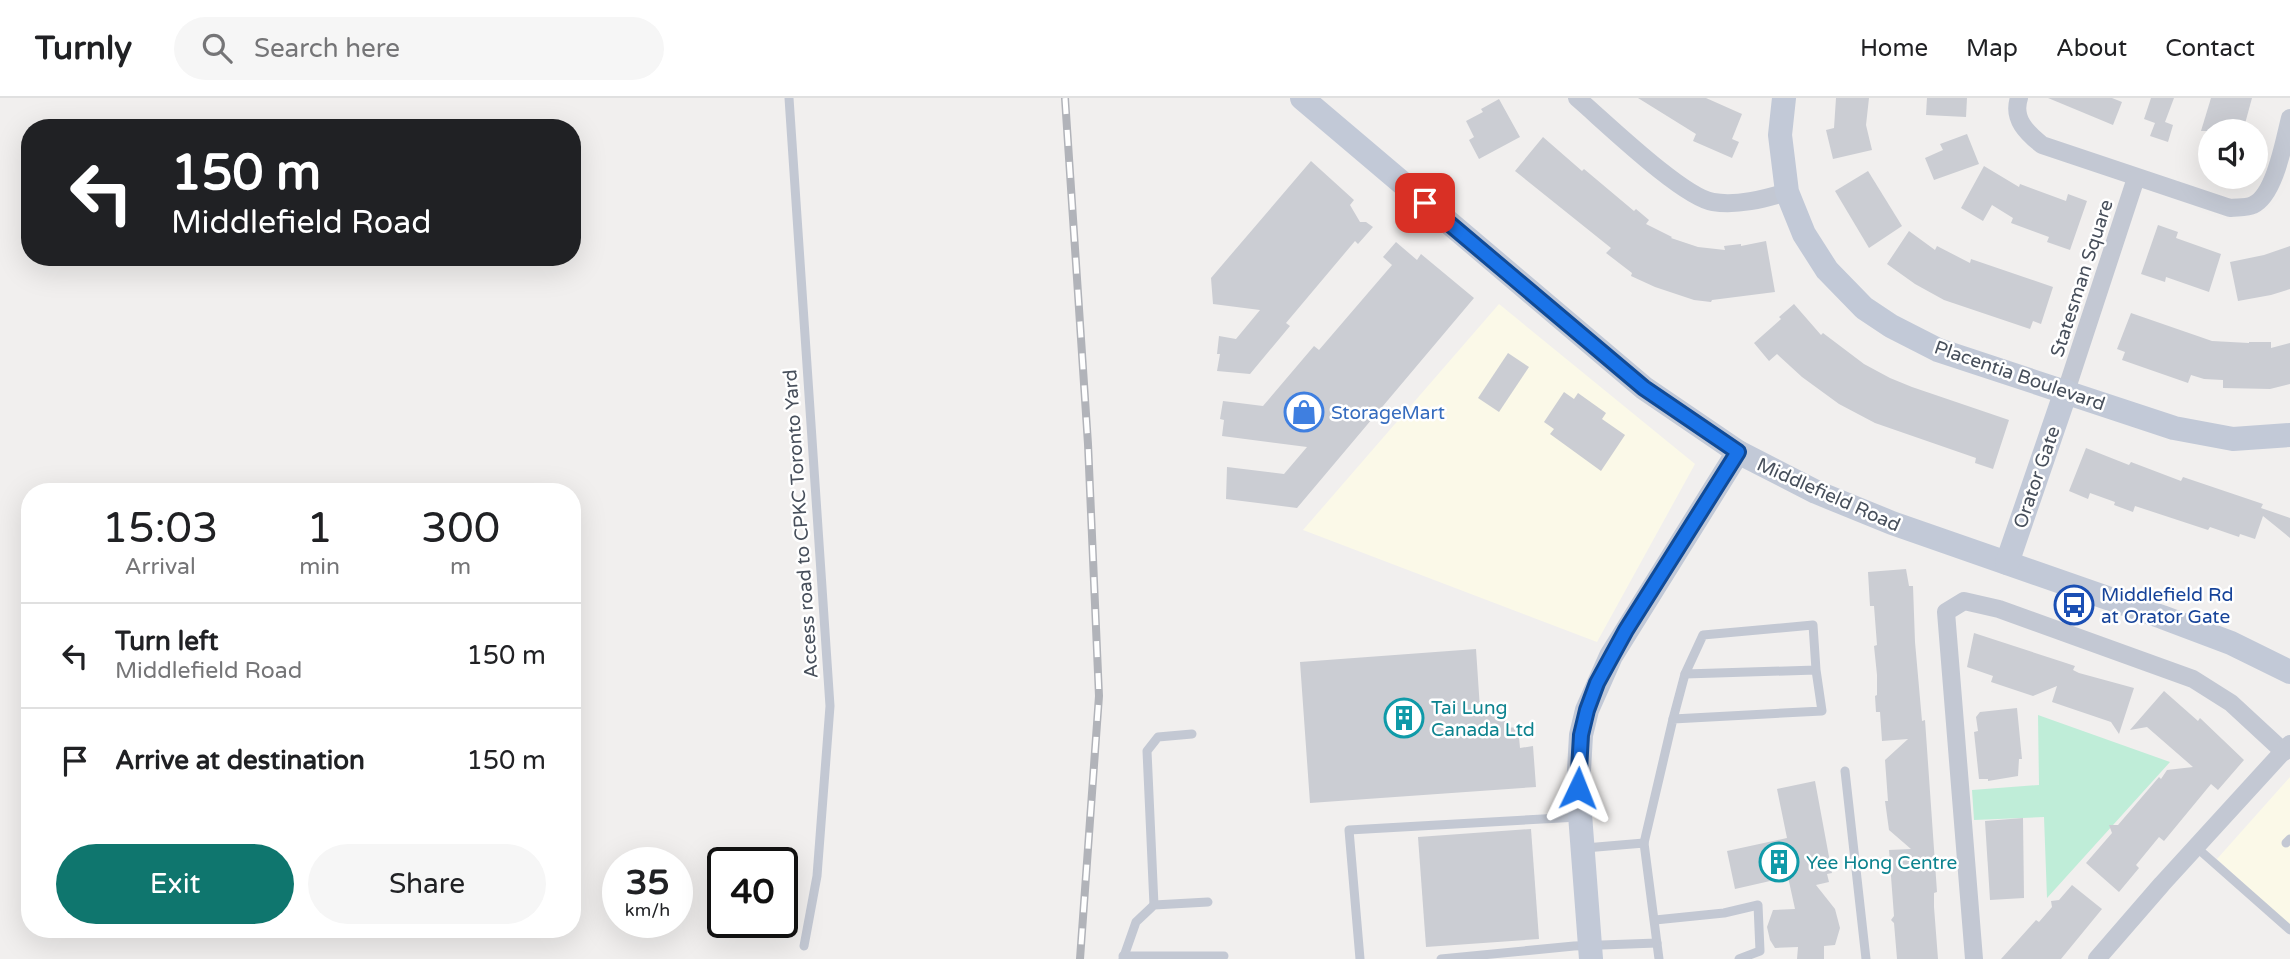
<!DOCTYPE html>
<style>
body{margin:0;font-family:"Varela Round",sans-serif;background:#f6f6f6;color:#202124;height:100vh;display:flex;flex-direction:column;font-size:26px;white-space:nowrap}
*{box-sizing:border-box;margin:0}
p{font-size:23px;color:#757577}
.icon{flex:none;width:38px;height:38px;fill:none;stroke:currentColor;stroke-width:2;stroke-linecap:round;stroke-linejoin:round}
.map{position:relative;flex:1;overflow:hidden}
.side{position:absolute;left:21px;top:385px;width:560px;height:455px;display:flex;flex-direction:column;background:#fff;border-radius:28px;box-shadow:0 7px 28px #0002}
.side>*{flex:none}
.guide{position:absolute;left:21px;top:21px;width:560px;height:147px;border-radius:28px;box-shadow:0 7px 28px #0002;background:#202124;color:#fff;overflow:hidden}
.controls{position:absolute;left:2198px;top:21px;display:grid;gap:14px}
.controls a{display:grid;place-items:center;width:70px;height:70px;border-radius:50%;background:#fff;box-shadow:0 7px 28px #0002;font-size:35px}
.speed{position:absolute;left:602px;top:749px;display:flex;gap:14px;font-size:35px;font-weight:700;text-align:center}
.speed>*{display:grid;place-content:center;width:91px;height:91px;border-radius:50%;background:#fff;box-shadow:0 7px 28px #0002;line-height:1}
.speed small{font-size:18px;font-weight:400}
.speed .limit{border:4px solid #111;border-radius:10px;background:#fff;color:#111}
.pin{position:absolute;display:grid;place-items:center;width:60px;height:60px;color:#fff;margin:-30px;border-radius:14px;box-shadow:0 4px 10px #0006}
.me{position:absolute;width:77px;margin:-38px;rotate:2deg;stroke-linejoin:round;filter:drop-shadow(0 0 5px #0008)}
.turn{display:flex;align-items:center;gap:24px;height:147px;padding:0 35px;font-size:32px}
.turn .icon{width:91px;height:91px;stroke-width:2.5}
.turn b{display:block;font-size:49px;line-height:60px}
.eta{display:flex;justify-content:space-evenly;align-items:center;height:119px;text-align:center}
.eta b{font-size:42px;font-weight:600;line-height:49px}
.primary-button{display:flex;gap:14px;margin-top:auto;padding:14px 35px}
.primary-button a{flex:1;height:80px;border-radius:42px;background:#0f766e;color:#fff;font-size:28px;font-weight:600;line-height:80px;text-align:center}
.primary-button a+a{background:#f6f6f6;color:#202124}
ul{padding:0;list-style:none}
li{display:flex;align-items:center;gap:21px;height:105px;padding:0 35px;border-top:2px solid #e0e0e0}
li div{flex:1}
li b{display:block;font-size:26px}
li em{font-style:normal}
header{display:flex;align-items:center;gap:42px;box-sizing:border-box;height:98px;padding:0 35px;background:#fff;border-bottom:2px solid #e0e0e0}
header strong{font-size:33px}
nav{display:flex;gap:38px;margin-inline-start:auto;font-size:24px}
.search{width:490px;height:63px;background:#f6f6f6;display:flex;align-items:center;gap:18px;box-sizing:border-box;padding:0 24px;border-radius:38px;color:#757577;font-size:26px}
.map>svg:first-child{display:block}
</style>
<header>
<strong>Turnly</strong>
<div class="search"><svg class="icon" aria-label="search" viewBox="0 0 24 24"><circle cx="10" cy="10" r="6"/><path d="M15 15l6 6"/></svg>Search here</div>
<nav><a>Home</a><a>Map</a><a>About</a><a>Contact</a></nav>
</header>
<div class="map">
<svg width="2290" height="861" viewBox="0 0 2290 861">
<rect width="100%" height="100%" fill="#f1efee"/>
<g fill="#fbf9e8">
<path d="M1499,206L1695,366L1597,544L1303,432Z"/>
<path d="M2290,679V828L2217,761Z"/>
</g>
<path fill="#bfedd8" d="M2038,617L2170,664L2047,800L2044,719L1974,722L1972,692L2039,687Z"/>
<g fill="#cbcdd3">
<path d="M1638,0H1706L1742,16L1732,41L1739,44L1732,60L1693,43L1696,36Z"/>
<path d="M1836,0H1869L1866,27L1872,52L1833,61L1826,32L1834,30Z"/>
<path d="M1927,0H1967L1966,19L1926,17Z"/>
<path d="M2048,0H2112L2122,4L2113,27Z"/>
<path d="M2151,0H2174L2165,24L2173,27L2168,44L2150,38L2155,25L2144,21Z"/>
<path d="M2211,0H2252L2243,33H2201Z"/>
<path d="M1499,1L1520,39L1479,61L1469,42L1474,39L1466,23L1483,14L1481,11Z"/>
<path d="M1967,36L1979,66L1934,82L1925,60L1943,52L1940,46Z"/>
<path d="M1543,39L1582,73L1584,71L1634,113L1636,111L1649,122L1646,126L1672,139L1671,140L1698,149L1725,152L1724,148L1741,146V148L1766,143L1775,194L1712,202L1711,204L1694,202L1655,189L1631,178L1632,175L1606,155L1611,150L1515,73Z"/>
<path d="M1311,63L1354,102L1350,107L1360,124H1366L1373,129L1358,146L1355,143L1286,225L1290,228L1250,276L1217,273L1220,256H1217L1219,238L1236,241L1260,212L1213,206L1211,180Z"/>
<path d="M1984,68L2019,89L2020,86L2066,103L2068,96L2087,103L2070,152L2047,144L2049,139L2011,125L2013,120L1992,107L1983,123L1961,110Z"/>
<path d="M1868,73L1902,128L1869,150L1835,93Z"/>
<path d="M2158,127L2178,134L2176,140L2221,156L2209,194L2166,179L2165,184L2141,176Z"/>
<path d="M1909,133L1935,152L1937,148L1970,165L1971,161L2053,189L2041,226L2033,223L2030,231L1944,202L1915,186L1887,166Z"/>
<path d="M1396,144L1417,162L1421,156L1474,200L1297,410L1226,401L1227,369L1284,376L1307,349L1222,338L1224,322L1220,321L1223,303L1263,308L1314,248L1319,252L1392,167L1383,159Z"/>
<path d="M2290,148V191L2271,197L2238,203L2230,164L2264,157Z"/>
<path d="M1794,206L1821,237L1823,235L1864,266L1890,280L1912,289L2009,322L1993,371L1975,365L1976,360L1875,325L1839,306L1802,279L1777,256L1769,263L1754,245L1781,221L1779,219Z"/>
<path d="M2131,215L2212,243L2249,245V244H2271V250L2290,245V286L2270,291L2223,290V282L2204,281L2191,277L2188,285L2122,262L2125,254L2117,251Z"/>
<path d="M1508,255L1529,269L1499,314L1478,300Z"/>
<path d="M1564,294L1574,301L1578,295L1606,315L1602,321L1625,337L1601,373L1550,336L1554,331L1544,324Z"/>
<path d="M2086,350L2129,367L2131,364L2181,383L2183,379L2263,406L2261,410L2290,420V440L2263,418L2255,441L2240,436L2239,439L2210,429L2208,432L2135,408L2133,414L2114,407L2115,404L2090,395L2088,401L2069,393Z"/>
<path d="M1906,471L1909,488H1913L1915,544L1922,623L1925,622L1937,794L1934,795V809L1938,861H1897L1894,825L1891,822L1894,818L1889,752L1911,751L1889,732L1885,703H1888L1885,662L1908,641L1882,643L1880,614H1876L1875,598L1877,597V577L1874,548L1877,547L1874,508H1870L1868,474Z"/>
<path d="M1974,535L2066,565L2075,568L2073,572L2079,575L2134,590L2119,636L2111,624L2052,604L2057,588L2033,598L1991,584L1993,578L1967,569Z"/>
<path d="M1476,551L1480,611L1504,609L1506,630L1518,629L1520,650L1533,648L1536,689L1310,705L1300,564Z"/>
<path d="M2164,593L2198,623L2200,620L2244,662L2218,692L2211,686L2164,743L2159,739L2136,767L2139,770L2119,794L2086,765L2112,735L2109,727H2118L2159,679L2161,681L2167,672L2193,669L2147,629L2130,632Z"/>
<path d="M2017,610L2022,661H2019L2018,678L1988,683V681H1979L1974,634L1978,633L1976,619L1980,614Z"/>
<path d="M1815,683L1832,775L1827,776L1829,784L1816,787L1835,811L1840,830L1835,847L1824,848V861H1797L1798,849L1775,850L1770,842L1767,829L1773,812L1795,811L1788,779L1735,791L1727,753L1787,740L1777,691Z"/>
<path d="M2023,720L2024,800L1990,802L1985,723Z"/>
<path d="M1531,731L1539,841L1426,849L1418,739Z"/>
<path d="M2072,787L2102,811L2061,861H2001L2036,822L2039,824L2052,809L2051,803L2059,802Z"/>
</g>
<g fill="none" stroke-linecap="round" stroke-linejoin="round">
<g stroke="#c3c8d3" stroke-width="9">
<path d="M789,0L830,608L817,778L804,848"/>
<path d="M1673,621L1685,576"/>
<path d="M1845,673L1866,861"/>
<path d="M1644,745L1673,621L1822,613L1816,572L1685,576L1703,537L1813,527L1816,572"/>
<path d="M2286,745L2290,741"/>
<path d="M2196,749L2290,832"/>
<path d="M1585,750L1644,745L1659,861"/>
<path d="M1154,807L1147,653L1158,639L1192,636"/>
<path d="M1655,822L1724,815L1758,807L1760,853L1739,861"/>
<path d="M1123,858H1224"/>
<path d="M1123,861L1136,824L1154,807L1208,804"/>
<path d="M1360,861L1349,732L1579,719"/>
<path d="M1441,861L1574,848L1657,845"/>
</g>
<g stroke="#c3c8d3" stroke-width="18">
<path d="M1577,0C1604,23 1682,99 1713,104C1737,108 1764,101 1787,94"/>
<path d="M2019,0C2012,21 2027,35 2042,47L2230,110C2237,109 2247,110 2253,107C2275,97 2284,43 2290,20"/>
<path d="M2066,293L2136,80"/>
<path d="M1974,861L1946,514L1964,503L1999,511L2193,581L2231,605L2284,654"/>
<path d="M2097,861L2162,786L2290,646"/>
</g>
<g stroke="#c2c9d7" stroke-width="24">
<path d="M1302,0L1644,290L1738,354L1816,394L1892,425L2162,519L2231,545L2290,574"/>
<path d="M1784,0L1780,37L1787,94L1804,136L1827,172L1864,210L1891,228L1938,252L2174,330L2233,341L2290,337"/>
<path d="M2007,465L2066,293"/>
<path d="M1591,861L1578,690L1581,637L1587,612L1611,558L1738,354"/>
</g>
<defs>
<path id="rail" d="M1065,0L1088,346L1099,598L1080,861"/>
</defs>
<use href="#rail" stroke="#b1b3b9" stroke-width="8"/>
<use href="#rail" stroke="#fff" stroke-width="5" stroke-dasharray="16" stroke-linecap="butt"/>
</g>
<g fill="none" stroke-linecap="round" stroke-linejoin="round">
<defs>
<path id="route" d="M1425,105L1644,290L1738,354L1626,532L1597,585L1587,612L1581,637L1578,690"/>
</defs>
<use href="#route" stroke="#114b97" stroke-width="18"/>
<use href="#route" stroke="#1a73e8" stroke-width="12"/>
</g>
<defs>
<symbol id="shop-ring" viewBox="-11 -11 22 22"><circle r="9.5" fill="#fff" stroke="#3f7fe0" stroke-width="1.5"/><path d="M-5-2.5h2.3a2.7 3.5 0 0 1 5.4 0H5L5.5 6h-11ZM-1.5-2.5h3a1.5 2.3 0 0 0-3 0Z" fill="#3f7fe0"/></symbol>
<symbol id="bus-ring" viewBox="-11 -11 22 22"><circle r="9.5" fill="#fff" stroke="#1a4fb4" stroke-width="1.5"/><path d="M-5-6H5V4H4V6H2V4H-2V6H-4V4H-5ZM-3.5-4V0h7V-4ZM-3.5 1.2v1.5H-2V1.2ZM2 1.2v1.5H3.5V1.2Z" fill="#1a4fb4"/></symbol>
<symbol id="building-ring" viewBox="-11 -11 22 22"><circle r="9.5" fill="#fff" stroke="#0f9aa8" stroke-width="1.5"/><path d="M-4-6H4V6H1V3H-1V6H-4ZM-2.5-4.3h1.7v1.8h-1.7ZM.8-4.3h1.7v1.8H.8ZM-2.5-1h1.7V.8h-1.7ZM.8-1h1.7V.8H.8Z" fill="#0f9aa8"/></symbol>
</defs>
<g fill-rule="evenodd">
<use href="#shop-ring" x="1282" y="292" width="44" height="44"/>
<use href="#bus-ring" x="2052" y="485" width="44" height="44"/>
<use href="#building-ring" x="1382" y="598" width="44" height="44"/>
<use href="#building-ring" x="1757" y="742" width="44" height="44"/>
</g>
<g text-anchor="middle" stroke-width="5" stroke-linejoin="round" paint-order="stroke">
<g font-size="19" fill="#474f5b" stroke="#fff">
<text transform="translate(2081 180) rotate(-72)" y="7">Statesman Square</text>
<text transform="translate(2020 277) rotate(19)" y="7">Placentia Boulevard</text>
<text transform="translate(2036 379) rotate(-71)" y="7">Orator Gate</text>
<text transform="translate(1829 396) rotate(24)" y="7">Middlefield Road</text>
<text transform="translate(800 426) rotate(-94)" y="7">Access road to CPKC Toronto Yard</text>
</g>
<g font-size="19" fill="#366cbe" stroke="#fff" text-anchor="start">
<text x="1331" y="321">StorageMart</text>
</g>
<g font-size="19" fill="#164399" stroke="#fff" text-anchor="start">
<text x="2101" y="503">Middlefield Rd<tspan x="2101" dy="22">at Orator Gate</tspan></text>
</g>
<g font-size="19" fill="#0d838f" stroke="#fff" text-anchor="start">
<text x="1431" y="616">Tai Lung<tspan x="1431" dy="22">Canada Ltd</tspan></text>
<text x="1806" y="771">Yee Hong Centre</text>
</g>
</g>
</svg>
<div class="controls">
<a><svg class="icon" aria-label="sound" viewBox="0 0 24 24"><path d="M4 9h4l5-4v14l-5-4H4zM17 9q2 3 0 6"/></svg></a>
</div>
<div class="speed"><div>35<small>km/h</small></div><div class="limit">40</div></div>
<div class="pin" style="left:1425px;top:105px;background:#d93025"><svg class="icon" aria-label="arrive" viewBox="0 0 24 24"><path d="M6 21V4h12l-3 4 3 4H6"/></svg></div>
<svg class="me" style="left:1578px;top:690px" viewBox="-20 -20 40 40"><path d="M0-17L14 15 0 8-14 15z" fill="#1a73e8" stroke="#fff" stroke-width="4"/></svg>
<div class="guide">
<div class="turn"><svg class="icon" aria-label="left" viewBox="0 0 24 24"><path d="M17 20v-9H6M10 6l-5 5 5 5"/></svg><div><b>150 m</b>Middlefield Road</div></div>
</div>
<section class="side">
<div class="eta">
<div><b>15:03</b><p>Arrival</p></div>
<div><b>1</b><p>min</p></div>
<div><b>300</b><p>m</p></div>
</div>
<ul>
<li><svg class="icon" aria-label="left" viewBox="0 0 24 24"><path d="M17 20v-9H6M10 6l-5 5 5 5"/></svg><div><b>Turn left</b><p>Middlefield Road</p></div><em>150 m</em></li>
<li><svg class="icon" aria-label="arrive" viewBox="0 0 24 24"><path d="M6 21V4h12l-3 4 3 4H6"/></svg><div><b>Arrive at destination</b></div><em>150 m</em></li>
</ul>
<div class="primary-button"><a>Exit</a><a>Share</a></div>
</section>
</div>
